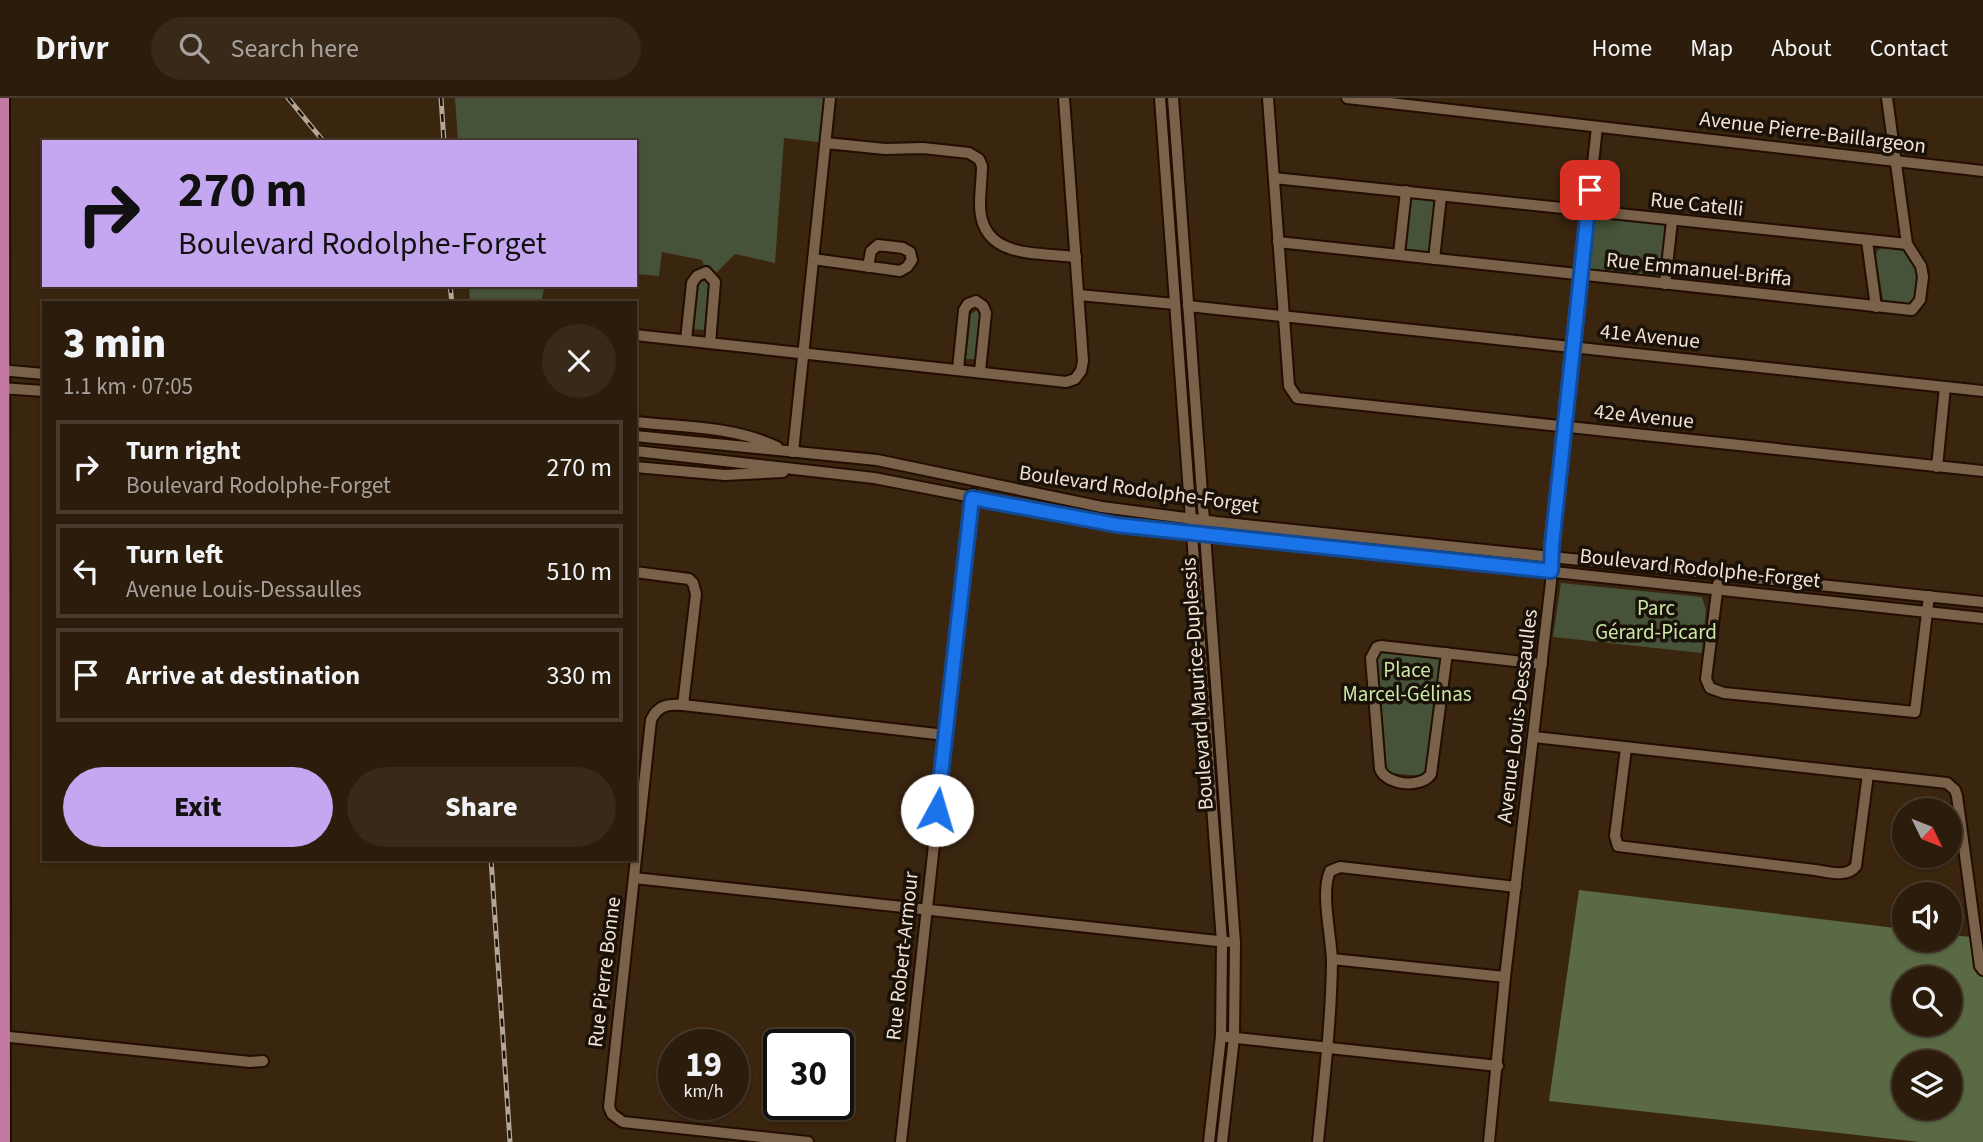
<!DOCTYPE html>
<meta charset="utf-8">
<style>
body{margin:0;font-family:"Source Sans 3",sans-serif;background:#382919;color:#f1f3f6;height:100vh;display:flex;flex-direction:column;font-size:26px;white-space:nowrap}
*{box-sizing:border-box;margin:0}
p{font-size:23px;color:#a6a19d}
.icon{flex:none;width:38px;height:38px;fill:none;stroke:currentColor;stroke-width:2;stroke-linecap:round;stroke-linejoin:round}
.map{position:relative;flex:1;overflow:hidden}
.details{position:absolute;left:42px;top:203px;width:595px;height:560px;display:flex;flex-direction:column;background:#2c1c0b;border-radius:0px;box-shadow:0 2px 5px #0004,0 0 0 2px #483a2c}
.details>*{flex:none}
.banner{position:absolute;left:42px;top:42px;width:595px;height:147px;border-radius:0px;box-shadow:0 2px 5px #0004,0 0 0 2px #483a2c;background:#c5a7f1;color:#111;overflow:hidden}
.needle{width:46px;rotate:133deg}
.tools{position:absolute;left:1892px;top:700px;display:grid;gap:14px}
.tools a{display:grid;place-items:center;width:70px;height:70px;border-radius:50%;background:#2c1c0b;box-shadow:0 2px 5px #0004,0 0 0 2px #483a2c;font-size:35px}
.speed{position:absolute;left:658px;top:931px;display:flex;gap:14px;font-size:35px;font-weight:700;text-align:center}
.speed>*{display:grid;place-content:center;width:91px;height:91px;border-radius:50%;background:#2c1c0b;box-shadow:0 2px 5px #0004,0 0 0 2px #483a2c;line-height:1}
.speed small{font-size:18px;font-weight:400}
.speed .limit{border:4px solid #111;border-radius:10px;background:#fff;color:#111}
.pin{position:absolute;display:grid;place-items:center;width:60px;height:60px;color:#fff;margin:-30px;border-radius:14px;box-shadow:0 4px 10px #0006}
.me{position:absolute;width:77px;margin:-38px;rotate:6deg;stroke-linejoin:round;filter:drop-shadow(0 0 5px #0008)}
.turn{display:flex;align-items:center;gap:24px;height:147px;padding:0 21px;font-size:32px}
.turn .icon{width:91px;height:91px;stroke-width:2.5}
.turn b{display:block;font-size:49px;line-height:60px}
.round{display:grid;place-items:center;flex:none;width:74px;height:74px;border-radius:37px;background:#382919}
.overview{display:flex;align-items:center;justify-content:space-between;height:119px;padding:0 21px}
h1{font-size:42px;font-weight:800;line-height:52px}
.cta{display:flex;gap:14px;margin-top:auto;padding:14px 21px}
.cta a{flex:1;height:80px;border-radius:42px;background:#c5a7f1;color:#111;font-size:28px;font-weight:800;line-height:80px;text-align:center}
.cta a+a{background:#382919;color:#f1f3f6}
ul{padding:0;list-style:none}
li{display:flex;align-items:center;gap:21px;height:94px;margin:0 14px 10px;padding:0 7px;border:4px solid #483a2c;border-radius:0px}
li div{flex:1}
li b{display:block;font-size:26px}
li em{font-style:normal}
header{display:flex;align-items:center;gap:42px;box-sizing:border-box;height:98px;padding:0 35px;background:#2c1c0b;border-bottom:2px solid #483a2c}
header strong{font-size:33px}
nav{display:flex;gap:38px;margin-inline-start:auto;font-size:24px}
.search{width:490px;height:63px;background:#382919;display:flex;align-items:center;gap:18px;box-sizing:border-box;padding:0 24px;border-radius:38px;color:#a6a19d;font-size:26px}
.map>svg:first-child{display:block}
</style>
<header>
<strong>Drivr</strong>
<div class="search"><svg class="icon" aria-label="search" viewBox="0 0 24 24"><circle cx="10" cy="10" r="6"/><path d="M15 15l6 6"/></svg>Search here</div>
<nav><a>Home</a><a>Map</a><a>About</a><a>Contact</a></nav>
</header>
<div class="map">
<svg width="1983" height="1044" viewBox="0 0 1983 1044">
<rect width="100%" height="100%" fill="#3a250f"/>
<g fill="#465338">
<path d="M455,0H830L826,45L784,40L775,165L735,156L712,179L706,174L702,162L662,154L659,178L635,176V44H458Z"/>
<path d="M1407,99L1437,102L1430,156L1401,153Z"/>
<path d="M1587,113L1672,123L1665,186L1580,178Z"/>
<path d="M1882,150L1905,153C1918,172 1923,185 1912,207L1885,205L1883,202L1876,158L1877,153Z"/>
<path d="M702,183H706L708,187L704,232L694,231L699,186Z"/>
<path d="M469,187H545L541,205H470Z"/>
<path d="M977,212L980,217L975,261H966L971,216Z"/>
<path d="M1561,485L1702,499L1706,512L1702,555L1553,539Z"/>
<path d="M1380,553L1438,559L1440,562L1426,673L1421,678L1391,675L1384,670L1376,561Z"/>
</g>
<path fill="#596a44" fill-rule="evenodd" d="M1579,792L1904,831V842H1950V837L1983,840V1044H1920L1549,1003ZM1904,880H1950V926H1904ZM1904,964H1950V1010H1904Z"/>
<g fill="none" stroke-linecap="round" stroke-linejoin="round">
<defs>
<g id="minor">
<path d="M1160,0L1222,844L1221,938L1209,1044"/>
<path d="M1173,0L1235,845L1234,940L1222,1044"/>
<path d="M1268,0L1289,288L1297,300L1983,373"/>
<path d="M1347,0L1983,73"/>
<path d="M826,45L885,51L923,50L969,55L979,61L982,68C982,80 980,93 980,106C980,161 1035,154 1076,159"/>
<path d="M1274,80L1907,146"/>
<path d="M1867,143L1876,209"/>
<path d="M1278,144L1912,212L1920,202L1923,179L1921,168L1907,146L1887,0"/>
<path d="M1399,156L1406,93"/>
<path d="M813,161L900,173L907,169L912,162L910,154L903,150L878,147L871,153L868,169"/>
<path d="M1434,161L1441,98"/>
<path d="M1665,186L1672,123"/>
<path d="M1079,197L1175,206"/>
<path d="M1188,208L1983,293"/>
<path d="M635,237L1066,284L1075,281L1081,273L1083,263L1064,0"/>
<path d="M686,242L692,185L697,178L706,174L715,184L710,245"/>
<path d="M958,271L964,212L968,206L976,203L983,208L986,215L980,273"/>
<path d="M0,272L44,276"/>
<path d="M0,290L44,293"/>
<path d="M635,324C682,329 733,328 777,349"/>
<path d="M635,338L877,362L1102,409L1216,424L1983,504"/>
<path d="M635,353L874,380L1117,427L1983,520"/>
<path d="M793,354L830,0"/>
<path d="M635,369L725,377L783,374"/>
<path d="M1937,369L1945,289"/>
<path d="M635,474L689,481L693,485L696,496L683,607C668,606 658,607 651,622L609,1009L612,1016L623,1024L808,1044"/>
<path d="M1718,486L1706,581L1710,590L1724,595L1915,614L1929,498"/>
<path d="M1447,555L1431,676C1421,691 1386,687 1380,671L1371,560L1377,549L1381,548L1542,566"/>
<path d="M683,607L945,637"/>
<path d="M1534,639L1947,685L1955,692L1957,698L1980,868L1983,872"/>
<path d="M1626,650L1615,738L1618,748L1815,772C1829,774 1847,780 1856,768L1868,676"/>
<path d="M634,780L1227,844"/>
<path d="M1332,861L1505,879"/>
<path d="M0,938L250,964L263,963"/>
<path d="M1227,939L1498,968"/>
<path d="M901,1044L973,396"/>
<path d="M1318,1044C1324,984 1331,925 1332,865C1332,839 1320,796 1330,773L1340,769L1516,789"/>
<path d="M1489,1044L1505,879L1551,484V447L1597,29"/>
</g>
<path id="major" d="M2,0L3,1044"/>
</defs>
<use href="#minor" stroke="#210e00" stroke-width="14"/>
<use href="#major" stroke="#210e00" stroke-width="18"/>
<use href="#minor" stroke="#7a614a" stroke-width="10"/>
<use href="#major" stroke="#c379a2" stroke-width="14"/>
<defs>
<g id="rail">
<path d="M288,0L324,44"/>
<path d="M441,0L444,44"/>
<path d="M450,187L452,205"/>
<path d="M491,761L510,1044"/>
</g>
</defs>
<use href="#rail" stroke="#b5a595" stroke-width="5"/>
<use href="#rail" stroke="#1a1108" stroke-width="2.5" stroke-dasharray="8" stroke-linecap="butt"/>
</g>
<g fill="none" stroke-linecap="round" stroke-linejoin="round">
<defs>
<path id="route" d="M937,712L972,400L1117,427L1551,473L1552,447L1590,92"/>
</defs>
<use href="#route" stroke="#114b97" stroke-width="18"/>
<use href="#route" stroke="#1a73e8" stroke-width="12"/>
</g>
<g text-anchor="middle" stroke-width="7" stroke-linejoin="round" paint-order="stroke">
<g font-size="21" fill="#f1e3d6" stroke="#1a1108">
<text transform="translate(1813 34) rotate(7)" y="7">Avenue Pierre-Baillargeon</text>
<text transform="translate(1697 106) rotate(6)" y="7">Rue Catelli</text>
<text transform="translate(1699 171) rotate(6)" y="7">Rue Emmanuel-Briffa</text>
<text transform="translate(1650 238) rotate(6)" y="7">41e Avenue</text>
<text transform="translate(1644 318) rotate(6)" y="7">42e Avenue</text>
<text transform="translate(1139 391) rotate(8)" y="7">Boulevard Rodolphe-Forget</text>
<text transform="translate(1700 470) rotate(6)" y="7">Boulevard Rodolphe-Forget</text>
<text transform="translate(1197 586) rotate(-94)" y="7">Boulevard Maurice-Duplessis</text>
<text transform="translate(1517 618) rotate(-83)" y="7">Avenue Louis-Dessaulles</text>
<text transform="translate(902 858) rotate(-84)" y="7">Rue Robert-Armour</text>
<text transform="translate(604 874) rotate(-83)" y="7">Rue Pierre Bonne</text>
</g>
<g font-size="21" fill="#c9e7a6" stroke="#1a1108">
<text x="1656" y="517">Parc<tspan x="1656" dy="24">Gérard-Picard</tspan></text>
<text x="1407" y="579">Place<tspan x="1407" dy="24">Marcel-Gélinas</tspan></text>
</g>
</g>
</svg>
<div class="tools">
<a><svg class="needle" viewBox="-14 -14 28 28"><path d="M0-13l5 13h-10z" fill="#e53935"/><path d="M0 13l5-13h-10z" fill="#a6a19d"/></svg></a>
<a><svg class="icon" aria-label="sound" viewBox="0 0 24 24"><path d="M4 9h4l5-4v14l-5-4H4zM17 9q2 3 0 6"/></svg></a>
<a><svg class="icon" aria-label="search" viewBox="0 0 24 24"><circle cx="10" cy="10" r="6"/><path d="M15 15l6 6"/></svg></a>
<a><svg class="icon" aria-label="layers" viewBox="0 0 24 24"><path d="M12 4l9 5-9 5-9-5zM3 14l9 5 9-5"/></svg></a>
</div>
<div class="speed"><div>19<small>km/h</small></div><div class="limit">30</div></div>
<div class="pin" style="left:1590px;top:92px;background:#d93025"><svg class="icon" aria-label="arrive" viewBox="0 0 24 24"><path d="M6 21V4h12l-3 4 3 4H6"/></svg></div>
<svg class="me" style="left:937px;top:712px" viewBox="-20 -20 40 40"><circle r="19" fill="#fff"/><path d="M0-13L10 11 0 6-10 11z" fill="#1a73e8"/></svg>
<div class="banner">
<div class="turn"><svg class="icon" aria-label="right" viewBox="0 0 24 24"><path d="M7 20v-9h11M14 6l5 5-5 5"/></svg><div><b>270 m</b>Boulevard Rodolphe-Forget</div></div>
</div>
<section class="details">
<div class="overview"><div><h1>3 min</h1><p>1.1 km · 07:05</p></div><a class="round"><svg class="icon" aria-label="close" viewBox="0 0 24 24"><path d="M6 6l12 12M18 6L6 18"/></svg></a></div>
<ul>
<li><svg class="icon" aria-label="right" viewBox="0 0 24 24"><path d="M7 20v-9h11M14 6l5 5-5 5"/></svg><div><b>Turn right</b><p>Boulevard Rodolphe-Forget</p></div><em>270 m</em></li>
<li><svg class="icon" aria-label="left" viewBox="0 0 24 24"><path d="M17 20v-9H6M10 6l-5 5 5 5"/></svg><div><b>Turn left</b><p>Avenue Louis-Dessaulles</p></div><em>510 m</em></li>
<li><svg class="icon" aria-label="arrive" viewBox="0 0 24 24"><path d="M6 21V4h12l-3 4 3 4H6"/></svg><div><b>Arrive at destination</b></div><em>330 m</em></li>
</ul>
<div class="cta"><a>Exit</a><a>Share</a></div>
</section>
</div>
